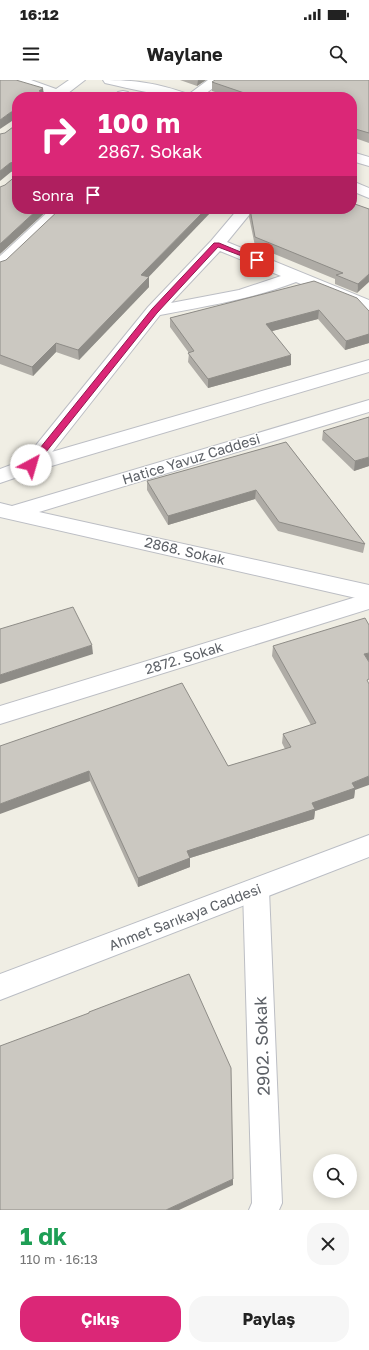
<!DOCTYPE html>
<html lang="tr">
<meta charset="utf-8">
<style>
body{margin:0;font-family:"Golos Text",sans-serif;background:#f6f6f6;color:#222;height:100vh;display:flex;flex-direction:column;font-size:15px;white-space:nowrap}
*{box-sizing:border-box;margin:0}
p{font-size:13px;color:#767676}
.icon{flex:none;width:22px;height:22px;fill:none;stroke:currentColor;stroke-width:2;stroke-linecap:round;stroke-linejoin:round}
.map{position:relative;height:1130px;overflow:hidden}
.side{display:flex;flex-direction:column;background:#fff;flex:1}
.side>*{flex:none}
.hud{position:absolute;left:12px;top:12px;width:345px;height:122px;border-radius:16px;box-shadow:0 2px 10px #0003;background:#db2777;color:#fff;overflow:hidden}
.controls{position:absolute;left:313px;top:1074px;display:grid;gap:8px}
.controls a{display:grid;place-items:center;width:44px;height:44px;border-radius:50%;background:#fff;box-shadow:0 2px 10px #0003;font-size:20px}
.pin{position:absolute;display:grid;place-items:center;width:34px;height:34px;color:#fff;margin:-17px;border-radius:8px;box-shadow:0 2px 6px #0006}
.me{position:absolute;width:44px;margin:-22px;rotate:39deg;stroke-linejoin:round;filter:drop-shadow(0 0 3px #0008)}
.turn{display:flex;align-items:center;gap:14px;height:84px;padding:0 20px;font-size:18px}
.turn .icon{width:52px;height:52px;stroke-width:2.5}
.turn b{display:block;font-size:28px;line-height:34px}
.then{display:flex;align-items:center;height:38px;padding:0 20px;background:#0003;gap:8px;font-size:15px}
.round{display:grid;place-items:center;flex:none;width:42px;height:42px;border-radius:16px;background:#f6f6f6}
.overview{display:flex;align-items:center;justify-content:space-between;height:68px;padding:0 20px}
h1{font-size:24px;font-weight:700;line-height:30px;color:#1e9e55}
.action{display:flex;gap:8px;margin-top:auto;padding:8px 20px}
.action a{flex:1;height:46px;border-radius:16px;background:#db2777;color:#fff;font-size:16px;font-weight:700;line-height:46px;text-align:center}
.action a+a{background:#f6f6f6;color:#222}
.status{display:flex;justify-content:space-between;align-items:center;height:28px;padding:0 20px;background:#fff;direction:ltr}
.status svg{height:11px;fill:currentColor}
header{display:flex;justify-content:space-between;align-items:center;height:52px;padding:0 20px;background:#fff;font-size:18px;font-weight:700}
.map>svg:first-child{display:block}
</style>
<div class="status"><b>16:12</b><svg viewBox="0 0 49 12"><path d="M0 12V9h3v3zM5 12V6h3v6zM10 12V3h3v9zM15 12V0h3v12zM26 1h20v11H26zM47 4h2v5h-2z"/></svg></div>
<header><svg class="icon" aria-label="menu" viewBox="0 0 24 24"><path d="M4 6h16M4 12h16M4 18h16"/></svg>Waylane<svg class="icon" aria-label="search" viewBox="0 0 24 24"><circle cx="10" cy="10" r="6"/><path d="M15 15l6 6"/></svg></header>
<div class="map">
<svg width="369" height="1130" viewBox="0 0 369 1130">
<rect width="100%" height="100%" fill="#f0eee4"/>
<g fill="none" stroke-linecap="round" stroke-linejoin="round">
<defs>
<g id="minor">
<path d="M11,0H31L56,9L69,0H85L63,17H47L48,15L13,3Z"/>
<path d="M208,0H224L201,17H185Z"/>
<path d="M123,11L128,12L130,15L129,17H113L118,12Z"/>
<path d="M51,129H68L6,188L0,190V176Z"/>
<path d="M238,129H254L227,162L369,220V231L296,202C252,219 206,226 160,235L38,390L31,392L24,390L21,385L24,380L148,227L211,161ZM220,171L281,196L239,210L171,223Z"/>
<path d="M369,513V529L0,644V626Z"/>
<path d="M256,799L265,802L269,810L282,1123L279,1130H249L252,1123L243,810L247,802Z"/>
</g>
<g id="tertiary">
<path d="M103,0C136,0 157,3 188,14L190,17C164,17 131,9 105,3Z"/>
<path d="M352,72L369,77V86L352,81Z"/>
<path d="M352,101L369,108V118L352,111Z"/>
<path d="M369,280V292L38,390L0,403V389L24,380Z"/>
<path d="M369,320V332L39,432L369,505V521L0,437V423L12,426Z"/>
</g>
<path id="secondary" d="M369,755V777L0,920V894Z"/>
</defs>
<use href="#minor" stroke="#bcbec4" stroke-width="2"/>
<use href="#tertiary" stroke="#bcbec4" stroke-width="2"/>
<use href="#secondary" stroke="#babdc4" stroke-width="2"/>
<use href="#minor" fill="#fff" fill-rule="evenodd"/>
<use href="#tertiary" fill="#fff" fill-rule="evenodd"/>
<use href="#secondary" fill="#fff" fill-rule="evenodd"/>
</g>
<g fill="#afaca6">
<path d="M180,0H206L197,6Z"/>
<path d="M369,0V63L352,57V17H230L212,11V2Z"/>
<path d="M250,129H369L357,213L335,204V199L255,166L249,137Z"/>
<path d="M0,182L148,197H149V207L79,280L56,272L33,296L0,284Z"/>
<path d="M314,201L369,231V263L345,270L318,239L272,251L291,285L208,308L188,282L189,273L170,247V238Z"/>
<path d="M323,351L369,386L354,391L322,360Z"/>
<path d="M286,362L365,464L363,473L278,451L255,419L168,445L147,410V401Z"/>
<path d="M273,566L355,710L354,718L315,731L314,739L190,778V787L138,807L90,701L0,666L228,686L285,669L282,663L283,654L311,645L272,576Z"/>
</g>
<g fill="#8e8c87">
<path d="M198,0H206L197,6Z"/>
<path d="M43,8L44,17L39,11Z"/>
<path d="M17,31V40L12,41L0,49V40L11,32Z"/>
<path d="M17,81V90L11,92L0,101V91L10,83Z"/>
<path d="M38,129H49L0,174V164Z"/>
<path d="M206,129H214L142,204L141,195Z"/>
<path d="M369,194V202L357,213L358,204Z"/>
<path d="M149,197V207L79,280L78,270Z"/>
<path d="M319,230L318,239L265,253L266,244Z"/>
<path d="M369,254V263L345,270L346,261Z"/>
<path d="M56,263V272L33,296L32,287Z"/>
<path d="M291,275V285L208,308V299Z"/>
<path d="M369,377V386L354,391L355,381Z"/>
<path d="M256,410L255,419L168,445V436Z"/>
<path d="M92,565L93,574L0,604V595Z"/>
<path d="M369,573V582L364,574Z"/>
<path d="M89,691L90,701L0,734V724Z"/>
<path d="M369,696V705L355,710L354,718L315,731L314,739L190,778V787L138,807V798L187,771L312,723L352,703Z"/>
<path d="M233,1099V1105L179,1130H166Z"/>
</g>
<g fill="#cbc8c1" stroke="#8e8c87">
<path d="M0,0H16L43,8L39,11L61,17H17V31L11,32L0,40Z"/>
<path d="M215,0H369V53L352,48V17H256L212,2Z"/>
<path d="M17,38V83V81L10,83L0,91V54L5,53L17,44Z"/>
<path d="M17,95V129H38L0,164V107L5,105Z"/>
<path d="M352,123L369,129V194L358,204L336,195L343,193L255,157L250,129H352Z"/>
<path d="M60,129H206L141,195L149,197L78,270L56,263L32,287L0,275V182L6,180Z"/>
<path d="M314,201L357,218L369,231V254L346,261L319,230L266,244L291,275L208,299L188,273L194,271L170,238Z"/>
<path d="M369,337V377L355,381L323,351Z"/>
<path d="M286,362L365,464L279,442L256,410L168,436L147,401Z"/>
<path d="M73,527L92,565L0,595V549Z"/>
<path d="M365,538L369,545V573L364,574L369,582V599L367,600L369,604V696L352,703L355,708L312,723L315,729L187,771L190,778L138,798L89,691L0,724V666L182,603L228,686L291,667L283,654L316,643L273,566Z"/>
<path d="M189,894L231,988L233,1099L166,1130H0V966L89,933V932Z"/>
</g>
<path fill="#db2777" stroke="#8e194d" d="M214,163H219L260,180L255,181L218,167L157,233L34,387H28V383L152,229Z"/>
<g text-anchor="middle" stroke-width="3" stroke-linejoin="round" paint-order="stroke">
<g font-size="14" fill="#5c6066" stroke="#fff">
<text transform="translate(191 379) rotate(-17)" y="5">Hatice Yavuz Caddesi</text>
<text transform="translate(185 471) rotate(13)" y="5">2868. Sokak</text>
<text transform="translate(184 578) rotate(-17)" y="5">2872. Sokak</text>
<text transform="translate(185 837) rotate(-21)" y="5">Ahmet Sarıkaya Caddesi</text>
</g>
<g font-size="17" fill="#5c6066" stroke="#fff">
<text transform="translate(262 966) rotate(-92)" y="6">2902. Sokak</text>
</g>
</g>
</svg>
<div class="controls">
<a><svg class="icon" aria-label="search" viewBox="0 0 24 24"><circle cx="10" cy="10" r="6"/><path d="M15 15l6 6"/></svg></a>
</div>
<div class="pin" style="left:257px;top:180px;background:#d93025"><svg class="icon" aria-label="arrive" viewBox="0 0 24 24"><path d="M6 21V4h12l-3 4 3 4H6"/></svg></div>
<svg class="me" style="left:31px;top:385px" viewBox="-20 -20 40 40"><circle r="19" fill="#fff"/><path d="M0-13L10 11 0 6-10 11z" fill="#db2777"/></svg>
<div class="hud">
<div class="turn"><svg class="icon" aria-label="right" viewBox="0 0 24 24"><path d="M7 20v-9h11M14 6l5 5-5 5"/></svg><div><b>100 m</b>2867. Sokak</div></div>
<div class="then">Sonra<svg class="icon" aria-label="arrive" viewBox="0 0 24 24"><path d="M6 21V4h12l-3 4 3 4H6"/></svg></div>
</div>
</div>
<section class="side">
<div class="overview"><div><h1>1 dk</h1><p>110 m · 16:13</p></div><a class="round"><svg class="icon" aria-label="close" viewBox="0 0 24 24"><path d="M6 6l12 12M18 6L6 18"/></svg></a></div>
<div class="action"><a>Çıkış</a><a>Paylaş</a></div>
</section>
